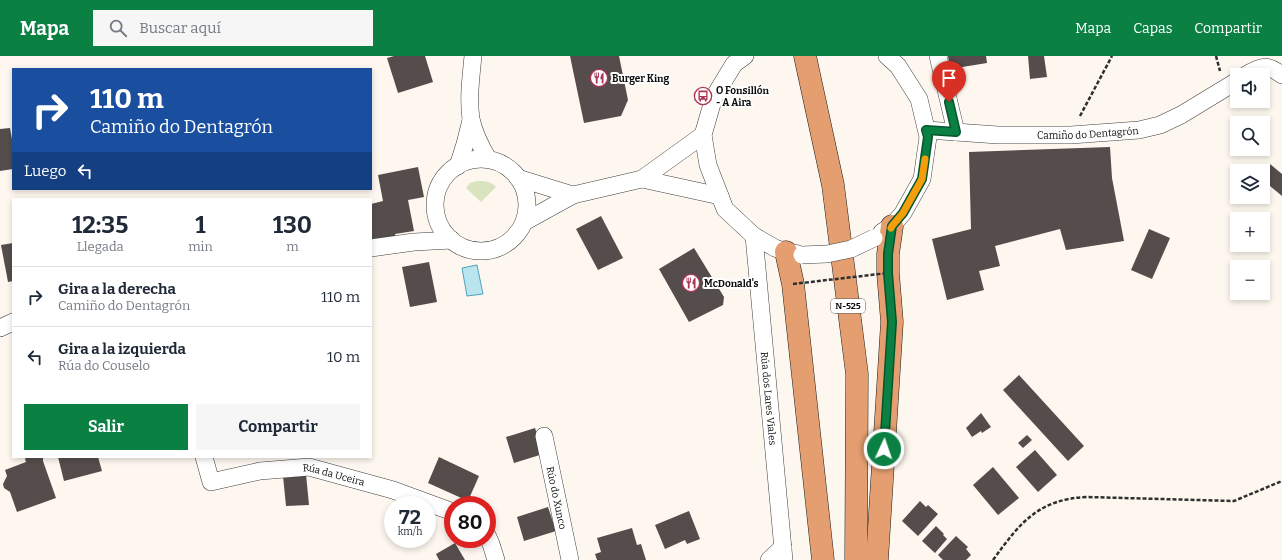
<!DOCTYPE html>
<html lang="es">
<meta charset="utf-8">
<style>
body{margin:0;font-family:Bitter,serif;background:#f6f6f7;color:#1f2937;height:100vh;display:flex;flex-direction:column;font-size:15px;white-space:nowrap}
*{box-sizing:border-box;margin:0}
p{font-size:13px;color:#747a83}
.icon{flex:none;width:22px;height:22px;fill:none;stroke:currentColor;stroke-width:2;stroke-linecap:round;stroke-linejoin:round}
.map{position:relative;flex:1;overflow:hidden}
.details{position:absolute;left:12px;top:142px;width:360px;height:260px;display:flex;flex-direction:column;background:#fff;border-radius:0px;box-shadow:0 2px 6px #0003}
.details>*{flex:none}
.guide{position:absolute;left:12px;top:12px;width:360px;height:122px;border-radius:0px;box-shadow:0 2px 6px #0003;background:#1a4fa0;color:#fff;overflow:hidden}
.tools{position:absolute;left:1230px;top:12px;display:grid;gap:8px}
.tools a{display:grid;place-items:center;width:40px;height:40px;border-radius:0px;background:#fff;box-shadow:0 2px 6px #0003;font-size:20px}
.speed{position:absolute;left:384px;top:440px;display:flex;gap:8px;font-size:20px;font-weight:700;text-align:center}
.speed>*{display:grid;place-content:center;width:52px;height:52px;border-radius:50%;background:#fff;box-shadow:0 2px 6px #0003;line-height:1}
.speed small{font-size:10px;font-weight:400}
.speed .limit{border:6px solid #d22;background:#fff;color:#111}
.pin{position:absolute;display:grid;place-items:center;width:34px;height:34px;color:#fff;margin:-41px -17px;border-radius:50% 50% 50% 0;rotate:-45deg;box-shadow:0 0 4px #0007}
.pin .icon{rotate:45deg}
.me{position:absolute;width:44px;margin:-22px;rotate:3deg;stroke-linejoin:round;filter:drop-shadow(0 0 3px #0008)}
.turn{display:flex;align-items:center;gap:14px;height:84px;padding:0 12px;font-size:18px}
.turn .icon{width:52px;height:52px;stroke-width:2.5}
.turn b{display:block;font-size:28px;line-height:34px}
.then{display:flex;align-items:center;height:38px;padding:0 12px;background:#0003;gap:8px;font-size:15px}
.eta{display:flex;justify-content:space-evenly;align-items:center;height:68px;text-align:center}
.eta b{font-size:24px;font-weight:700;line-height:28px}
.primary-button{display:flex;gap:8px;margin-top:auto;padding:8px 12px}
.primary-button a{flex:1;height:46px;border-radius:0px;background:#0b8043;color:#fff;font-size:16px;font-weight:700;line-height:46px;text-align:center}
.primary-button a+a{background:#f6f6f7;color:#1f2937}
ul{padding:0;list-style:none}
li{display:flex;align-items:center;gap:12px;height:60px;padding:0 12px;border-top:1px solid #e0e1e3}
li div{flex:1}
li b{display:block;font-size:15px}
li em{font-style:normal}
header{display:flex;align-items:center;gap:24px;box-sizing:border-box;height:56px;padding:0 20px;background:#0b8043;color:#fff}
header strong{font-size:19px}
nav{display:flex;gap:22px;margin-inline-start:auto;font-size:14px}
.search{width:280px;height:36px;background:#f6f6f7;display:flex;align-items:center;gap:10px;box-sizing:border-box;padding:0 14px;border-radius:0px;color:#747a83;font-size:15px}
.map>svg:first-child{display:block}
</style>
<header>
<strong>Mapa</strong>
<div class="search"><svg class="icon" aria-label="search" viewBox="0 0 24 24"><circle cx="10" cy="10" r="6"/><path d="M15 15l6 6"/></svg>Buscar aquí</div>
<nav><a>Mapa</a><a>Capas</a><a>Compartir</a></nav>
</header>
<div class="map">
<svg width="1282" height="504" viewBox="0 0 1282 504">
<rect width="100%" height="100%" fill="#fdf7ef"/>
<path fill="#d9e3bd" d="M477,125C485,125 490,125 496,131L481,146L466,132L470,127Z"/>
<path fill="#bae5ee" stroke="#4ba6bc" d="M477,209L483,238L467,240L462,212Z"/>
<g fill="#544d4b">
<path d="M394,0H425L433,26L398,37L387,2Z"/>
<path d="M570,0H619L628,44L621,60L584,67Z"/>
<path d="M948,0H986L987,7L950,13Z"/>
<path d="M1028,0H1044L1047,21L1030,23Z"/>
<path d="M10,72L13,89V113L0,115V73Z"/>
<path d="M1110,91L1112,122L1124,185L1066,194L1060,173L995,190L1000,210L979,215L984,234L947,244L932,183L971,173L969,96Z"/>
<path d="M1270,108L1282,118V140L1263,124V118Z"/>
<path d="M418,111L424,141L408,144L414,175L395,178L396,184L371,188V148L383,145L378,119Z"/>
<path d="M601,160L623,202L598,214L576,173Z"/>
<path d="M1149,173L1170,182L1152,223L1131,214Z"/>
<path d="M13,187V225L8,226L1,189Z"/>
<path d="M694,192L724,241L723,249L689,266L659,213Z"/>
<path d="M429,206L437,246L410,251L402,211Z"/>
<path d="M1019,319L1084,390L1068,405L1003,334Z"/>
<path d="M981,357L991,371L982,377L981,375L972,381L966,372Z"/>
<path d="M535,372L543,398L514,407L506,381Z"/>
<path d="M1027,379L1032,384L1023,392L1018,387Z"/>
<path d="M1035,394L1057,419L1038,436L1016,411Z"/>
<path d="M26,401H43V405L56,442L17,456L10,436L4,432L3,428L7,420L5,414L26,406L25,403Z"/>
<path d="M58,401H98L102,415L64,425Z"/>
<path d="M439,401L479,420L468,445L428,427Z"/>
<path d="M993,411L1019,442L998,459L973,429Z"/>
<path d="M306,418L309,449L286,450L283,420Z"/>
<path d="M920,445L926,451L928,449L938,458L918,480L902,465Z"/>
<path d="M548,451L556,475L524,485L517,461Z"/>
<path d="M689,455L700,483L687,488L685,484L665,493L655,469Z"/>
<path d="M936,470L944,478L943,479L947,483L935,497L922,485Z"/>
<path d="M632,472L637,489L641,488L646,504H597L595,498L601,496L597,482Z"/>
<path d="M956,480L968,491L966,493L971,499L966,504H943L938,499Z"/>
<path d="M455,487L465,504H439L436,498Z"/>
</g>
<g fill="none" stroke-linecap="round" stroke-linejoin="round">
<defs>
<g id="minor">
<path d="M473,0C471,21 468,42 471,63C474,77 481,91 488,103"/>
<path d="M745,0L734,8L714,41L703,79L708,109L725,153L754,180L775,192L786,196L798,198"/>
<path d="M938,0L956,76"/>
<path d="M1246,19C1262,9 1267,8 1282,19"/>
<path id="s1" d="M927,74L998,79H1071L1139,74L1160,69L1181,59L1237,25"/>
<circle cx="481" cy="149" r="46"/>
<path d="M458,110L465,88L471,64"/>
<path d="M518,122L573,139"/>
<path d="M642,123L703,79"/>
<path d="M524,166L573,139L642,123L720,140"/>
<path d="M882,176L892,170L903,157L922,123L928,81L919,43L898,10L887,0"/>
<path id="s2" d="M754,180L784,504"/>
<path d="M371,192L414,186L452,184"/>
<path d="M0,272L13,266"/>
<path id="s3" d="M544,380L570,504"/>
<path id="s4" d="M204,401L211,426L260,415L309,411L393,434L453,456"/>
<path d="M487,479L491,488L496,504"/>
<path d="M769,504L783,491"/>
</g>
<g id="trunk">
<path d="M805,0L833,129L857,318L856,504"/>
<path d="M786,196L793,228L823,504"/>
<path d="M877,504L892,266L888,217V198L892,170"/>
</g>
</defs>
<use href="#minor" stroke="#404040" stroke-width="18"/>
<use href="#trunk" stroke="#1e1e1e" stroke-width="23"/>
<g stroke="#2f2f2f" stroke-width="2.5" stroke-dasharray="4 2" stroke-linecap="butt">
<path d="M1216,0L1220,15"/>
<path d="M1080,60L1112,0"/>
<path d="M993,504C1020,467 1038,443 1087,441L1234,445L1282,425"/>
</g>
<use href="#minor" stroke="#fff" stroke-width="17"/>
<use href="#trunk" stroke="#e49e70" stroke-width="22"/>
<defs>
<path id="minor-bridge" d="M802,199L827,198L851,193L874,182"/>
</defs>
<use href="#minor-bridge" stroke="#404040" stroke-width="18" stroke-linecap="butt"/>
<path stroke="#2f2f2f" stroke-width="2.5" stroke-dasharray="4 2" stroke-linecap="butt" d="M793,228L888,217"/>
<use href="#minor-bridge" stroke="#fff" stroke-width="17"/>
</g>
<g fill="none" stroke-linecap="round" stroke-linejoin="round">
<defs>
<path id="route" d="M884,393L892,266L888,217V198L892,170L903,157L922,123L928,81L926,74L956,76L949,46"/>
</defs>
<use href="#route" stroke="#07532c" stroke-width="10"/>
<use href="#route" stroke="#0b8043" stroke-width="7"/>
<path stroke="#f59e0b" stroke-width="7" d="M891,172L892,170L903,157L922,123L925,103"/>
</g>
<defs>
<symbol id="restaurant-ring" viewBox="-11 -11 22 22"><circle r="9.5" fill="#fff" stroke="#ab3755" stroke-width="1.5"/><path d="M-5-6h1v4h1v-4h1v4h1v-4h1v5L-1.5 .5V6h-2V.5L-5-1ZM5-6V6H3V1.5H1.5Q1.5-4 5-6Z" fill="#ab3755"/></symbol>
<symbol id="bus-ring" viewBox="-11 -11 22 22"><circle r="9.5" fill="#fff" stroke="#ab3755" stroke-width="1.5"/><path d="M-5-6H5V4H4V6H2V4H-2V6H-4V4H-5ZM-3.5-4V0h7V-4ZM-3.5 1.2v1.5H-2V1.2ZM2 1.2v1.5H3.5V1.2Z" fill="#ab3755"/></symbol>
</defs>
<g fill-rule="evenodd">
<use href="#restaurant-ring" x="589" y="12" width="20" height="20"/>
<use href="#bus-ring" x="693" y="30" width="20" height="20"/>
<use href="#restaurant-ring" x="681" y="217" width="20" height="20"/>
</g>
<g text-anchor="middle" stroke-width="4" stroke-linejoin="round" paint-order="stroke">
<rect fill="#fff" stroke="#565656" stroke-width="1" x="831" y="243" width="34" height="14" rx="3"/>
<g font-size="9" font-weight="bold" fill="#0d0d0d">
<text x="848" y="253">N-525</text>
</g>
<g font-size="10" font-weight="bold" fill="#0d0d0d" stroke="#fff" text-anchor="start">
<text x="612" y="26">Burger King</text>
<text x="716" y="38">O Fonsillón<tspan x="716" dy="12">- A Aira</tspan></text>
<text x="704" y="231">McDonald's</text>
</g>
<g font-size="10" fill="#0d0d0d" stroke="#fff">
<text dy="4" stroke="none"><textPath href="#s1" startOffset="161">Camiño do Dentagrón</textPath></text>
<text dy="4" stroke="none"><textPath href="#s2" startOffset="163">Rúa dos Lares Viales</textPath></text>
<text dy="4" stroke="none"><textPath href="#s4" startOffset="151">Rúa da Uceira</textPath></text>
<text dy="4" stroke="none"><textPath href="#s3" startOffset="63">Rúo do Xunco</textPath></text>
</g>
</g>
</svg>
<div class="tools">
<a><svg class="icon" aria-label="sound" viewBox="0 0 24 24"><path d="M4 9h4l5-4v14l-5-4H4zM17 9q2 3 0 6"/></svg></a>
<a><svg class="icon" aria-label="search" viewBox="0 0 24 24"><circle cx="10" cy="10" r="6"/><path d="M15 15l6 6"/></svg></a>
<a><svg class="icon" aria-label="layers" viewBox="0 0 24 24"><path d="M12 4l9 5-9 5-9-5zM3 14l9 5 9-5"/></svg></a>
<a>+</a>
<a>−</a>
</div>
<div class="speed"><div>72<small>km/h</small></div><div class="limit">80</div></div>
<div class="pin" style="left:949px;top:46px;background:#d93025"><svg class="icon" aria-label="arrive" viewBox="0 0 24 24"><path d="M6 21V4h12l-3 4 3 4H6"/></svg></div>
<svg class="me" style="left:884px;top:393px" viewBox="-20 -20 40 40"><circle r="17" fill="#0b8043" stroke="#fff" stroke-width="3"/><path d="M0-11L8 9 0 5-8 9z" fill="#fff"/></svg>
<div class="guide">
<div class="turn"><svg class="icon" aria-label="right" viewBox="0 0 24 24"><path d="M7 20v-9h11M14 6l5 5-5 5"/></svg><div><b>110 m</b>Camiño do Dentagrón</div></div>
<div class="then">Luego<svg class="icon" aria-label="left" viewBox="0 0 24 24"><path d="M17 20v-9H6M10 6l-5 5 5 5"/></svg></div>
</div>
<section class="details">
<div class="eta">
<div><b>12:35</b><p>Llegada</p></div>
<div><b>1</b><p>min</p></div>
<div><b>130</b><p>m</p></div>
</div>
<ul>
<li><svg class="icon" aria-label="right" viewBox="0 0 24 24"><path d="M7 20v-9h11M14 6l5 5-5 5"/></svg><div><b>Gira a la derecha</b><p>Camiño do Dentagrón</p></div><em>110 m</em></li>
<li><svg class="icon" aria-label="left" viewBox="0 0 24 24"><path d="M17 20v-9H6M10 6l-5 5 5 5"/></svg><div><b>Gira a la izquierda</b><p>Rúa do Couselo</p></div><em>10 m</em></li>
</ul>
<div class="primary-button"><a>Salir</a><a>Compartir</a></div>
</section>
</div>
